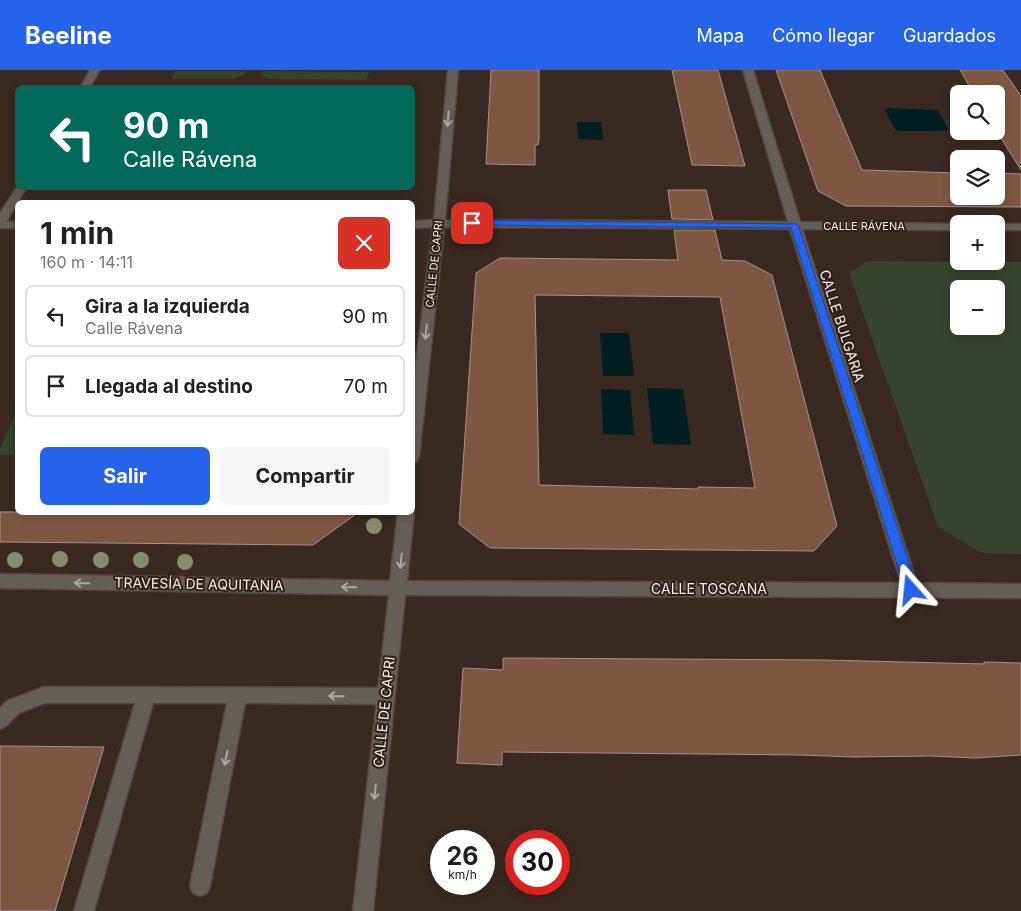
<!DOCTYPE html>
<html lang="es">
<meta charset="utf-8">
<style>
body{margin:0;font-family:Inter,sans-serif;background:#f6f6f6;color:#202124;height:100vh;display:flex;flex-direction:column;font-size:19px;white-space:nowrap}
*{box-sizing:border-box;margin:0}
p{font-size:16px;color:#757577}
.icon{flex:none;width:28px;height:28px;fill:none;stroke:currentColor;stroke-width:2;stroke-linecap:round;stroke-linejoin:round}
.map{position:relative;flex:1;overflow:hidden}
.sheet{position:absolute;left:15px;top:130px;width:400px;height:315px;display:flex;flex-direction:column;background:#fff;border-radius:8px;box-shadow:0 2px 8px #0003}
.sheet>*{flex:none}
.hud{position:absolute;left:15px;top:15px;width:400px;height:105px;border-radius:8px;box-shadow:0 2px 8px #0003;background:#00695c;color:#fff;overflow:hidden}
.tools{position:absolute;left:950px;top:15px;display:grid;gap:10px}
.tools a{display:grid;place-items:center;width:55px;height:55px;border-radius:8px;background:#fff;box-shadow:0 2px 8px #0003;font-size:25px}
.speed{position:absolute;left:430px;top:760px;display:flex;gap:10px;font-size:25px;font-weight:700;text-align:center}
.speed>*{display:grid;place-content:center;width:65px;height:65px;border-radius:50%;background:#fff;box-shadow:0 2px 8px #0003;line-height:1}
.speed small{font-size:12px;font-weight:400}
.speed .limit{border:8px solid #d22;background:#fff;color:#111}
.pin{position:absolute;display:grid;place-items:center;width:42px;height:42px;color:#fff;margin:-21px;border-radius:10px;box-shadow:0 2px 8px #0006}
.me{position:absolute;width:55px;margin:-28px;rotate:342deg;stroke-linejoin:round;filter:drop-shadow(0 0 4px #0008)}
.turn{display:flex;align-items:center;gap:18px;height:105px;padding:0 25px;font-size:22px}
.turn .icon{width:65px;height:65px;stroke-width:2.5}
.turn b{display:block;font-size:35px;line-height:42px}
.round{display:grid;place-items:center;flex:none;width:52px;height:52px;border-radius:8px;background:#f6f6f6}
.headline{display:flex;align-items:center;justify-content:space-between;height:85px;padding:0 25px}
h1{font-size:30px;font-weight:700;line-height:38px}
.button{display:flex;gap:10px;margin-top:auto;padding:10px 25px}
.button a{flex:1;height:58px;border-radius:8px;background:#2563eb;color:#fff;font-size:20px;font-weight:700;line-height:58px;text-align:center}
.button a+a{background:#f6f6f6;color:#202124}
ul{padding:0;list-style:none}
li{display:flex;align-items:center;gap:15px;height:62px;margin:0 10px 8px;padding:0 15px;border:2px solid #e0e0e0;border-radius:8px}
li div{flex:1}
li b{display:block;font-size:19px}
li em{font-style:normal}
header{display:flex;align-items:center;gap:30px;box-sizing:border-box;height:70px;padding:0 25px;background:#2563eb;color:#fff}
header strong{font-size:24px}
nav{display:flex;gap:28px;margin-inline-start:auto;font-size:18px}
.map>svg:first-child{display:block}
</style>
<header>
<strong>Beeline</strong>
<nav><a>Mapa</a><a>Cómo llegar</a><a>Guardados</a></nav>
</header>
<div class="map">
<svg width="1021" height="841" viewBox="0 0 1021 841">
<rect width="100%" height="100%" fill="#392921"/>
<g fill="#35442b" fill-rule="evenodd">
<path d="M175,1H246L245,4L234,9H172Z"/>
<path d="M262,1L369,2L367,10L268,9L261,5Z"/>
<path d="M867,191L1021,192V484L982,483L938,457L849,203ZM959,219H996V256H959Z"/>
<path d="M17,342V385H0V377Z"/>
</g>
<g fill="#011f21">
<path d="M888,38L938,40L948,59L946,61H898L894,58L885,40Z"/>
<path d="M577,52H601L603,70L578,69Z"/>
<path d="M600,263H629L634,306H603Z"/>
<path d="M647,318L683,319L691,375L653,374Z"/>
<path d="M601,319L630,320L634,365L603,364Z"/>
</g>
<g fill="#7e5742" stroke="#a79389" fill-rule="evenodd">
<path d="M491,0H539V70L538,75H535V95L486,94Z"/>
<path d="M672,0H718L745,96L692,95Z"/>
<path d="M776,0H820L862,100L959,103V126H996V103L1021,104V137L846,136L818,121Z"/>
<path d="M960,0H1003L1021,26V100L996,60V24H974Z"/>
<path d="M668,120H706L713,150L672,149Z"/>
<path d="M674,160H715L722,190L745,191L772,205L837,456L814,481L490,478L459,454L476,203L500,188L678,190ZM535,225L720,227L755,418L698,417V419L539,415Z"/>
<path d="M0,442H359L313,475L0,472Z"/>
<path d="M503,588L824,590L984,594V592L1021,593V685L975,688L932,686L853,687L801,685L502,682V695L457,693L463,598L503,600Z"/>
<path d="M0,676L104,677L55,841H0Z"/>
</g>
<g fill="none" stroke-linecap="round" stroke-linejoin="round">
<defs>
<path id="service" d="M44,617L385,618L391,620L394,626L391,632L385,634L245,633L210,816L207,823L200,826L193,823L190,816L227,633H153L94,841H74L135,633H44L19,643L6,656L0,659V638L7,631Z"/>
<g id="minor">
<path d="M90,0H100L89,18H80Z"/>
<path d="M448,0H458L445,150L788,152L743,0H753L800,152L960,154L959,160L802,159L917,513L1021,514V528L405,525L373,841H353L389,525L0,518V504L390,511L398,442H412V440L414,442L407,511L901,513L790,159L444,157L419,387L417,391L412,392V323L433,157L412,158V151L434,150Z"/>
<path d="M18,116V118H26L6,152H18V158H0V143Z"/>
<path d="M995,154H1021V160H996Z"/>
</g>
</defs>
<use href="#service" stroke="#54453d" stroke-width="3"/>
<use href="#minor" stroke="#54453d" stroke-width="3"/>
<use href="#service" fill="#635e57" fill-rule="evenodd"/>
<use href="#minor" fill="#635e57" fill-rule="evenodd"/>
</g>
<g fill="#828f6a">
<circle cx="374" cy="456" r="8"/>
<circle cx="60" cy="489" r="8"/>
<circle cx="15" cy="490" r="8"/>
<circle cx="101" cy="490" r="8"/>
<circle cx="141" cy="490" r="8"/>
<circle cx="185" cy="492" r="8"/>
</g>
<defs><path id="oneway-shaft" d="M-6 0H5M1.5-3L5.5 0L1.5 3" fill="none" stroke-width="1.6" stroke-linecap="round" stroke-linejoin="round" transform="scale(1.25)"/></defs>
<g stroke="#aea6a0">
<use href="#oneway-shaft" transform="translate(448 49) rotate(95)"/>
<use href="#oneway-shaft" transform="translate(426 262) rotate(96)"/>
<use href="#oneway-shaft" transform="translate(401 491) rotate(96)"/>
<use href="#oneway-shaft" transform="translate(82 513) rotate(-179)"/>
<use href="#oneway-shaft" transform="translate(349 517) rotate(-179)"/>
<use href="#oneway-shaft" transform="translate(336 626) rotate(-179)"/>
<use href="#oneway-shaft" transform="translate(226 688) rotate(101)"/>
<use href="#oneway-shaft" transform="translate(375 722) rotate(96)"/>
</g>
<path fill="#2563eb" stroke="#184099" d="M472,150L798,154L918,520L916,524L911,525L907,524L905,520L791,158L469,155L467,153Z"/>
<g text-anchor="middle" stroke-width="4" stroke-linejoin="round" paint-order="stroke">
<g font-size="11" fill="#f9efe9" stroke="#2e1f17">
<text x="864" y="160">CALLE RÁVENA</text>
<text transform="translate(434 194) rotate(-84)" y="4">CALLE DE CAPRI</text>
</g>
<g font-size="14" fill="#f9efe9" stroke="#2e1f17">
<text transform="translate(842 256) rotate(72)" y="5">CALLE BULGARIA</text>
<text transform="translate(199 514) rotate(1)" y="5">TRAVESÍA DE AQUITANIA</text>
<text x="709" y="524">CALLE TOSCANA</text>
<text transform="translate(384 642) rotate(-84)" y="5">CALLE DE CAPRI</text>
</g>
</g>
</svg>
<div class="tools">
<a><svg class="icon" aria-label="search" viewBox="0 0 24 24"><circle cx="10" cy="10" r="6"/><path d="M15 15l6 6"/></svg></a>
<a><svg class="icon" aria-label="layers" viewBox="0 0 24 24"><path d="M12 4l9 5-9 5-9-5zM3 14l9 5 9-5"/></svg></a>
<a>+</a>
<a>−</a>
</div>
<div class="speed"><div>26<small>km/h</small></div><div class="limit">30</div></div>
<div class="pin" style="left:472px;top:153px;background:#d93025"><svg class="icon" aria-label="arrive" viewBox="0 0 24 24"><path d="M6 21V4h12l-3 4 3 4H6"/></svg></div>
<svg class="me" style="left:911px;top:520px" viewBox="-20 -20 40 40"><path d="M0-17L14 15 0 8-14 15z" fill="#2563eb" stroke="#fff" stroke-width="4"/></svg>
<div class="hud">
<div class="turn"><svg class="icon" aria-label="left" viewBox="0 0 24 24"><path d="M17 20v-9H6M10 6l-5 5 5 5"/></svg><div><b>90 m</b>Calle Rávena</div></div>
</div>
<section class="sheet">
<div class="headline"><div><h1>1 min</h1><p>160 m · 14:11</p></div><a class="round" style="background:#d93025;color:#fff"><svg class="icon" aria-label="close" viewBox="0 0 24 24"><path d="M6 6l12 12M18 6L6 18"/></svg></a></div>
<ul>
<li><svg class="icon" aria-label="left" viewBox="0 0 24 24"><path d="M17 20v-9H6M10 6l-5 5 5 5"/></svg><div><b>Gira a la izquierda</b><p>Calle Rávena</p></div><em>90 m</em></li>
<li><svg class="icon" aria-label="arrive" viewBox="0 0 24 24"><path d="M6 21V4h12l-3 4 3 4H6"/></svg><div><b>Llegada al destino</b></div><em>70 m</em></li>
</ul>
<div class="button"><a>Salir</a><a>Compartir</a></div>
</section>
</div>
